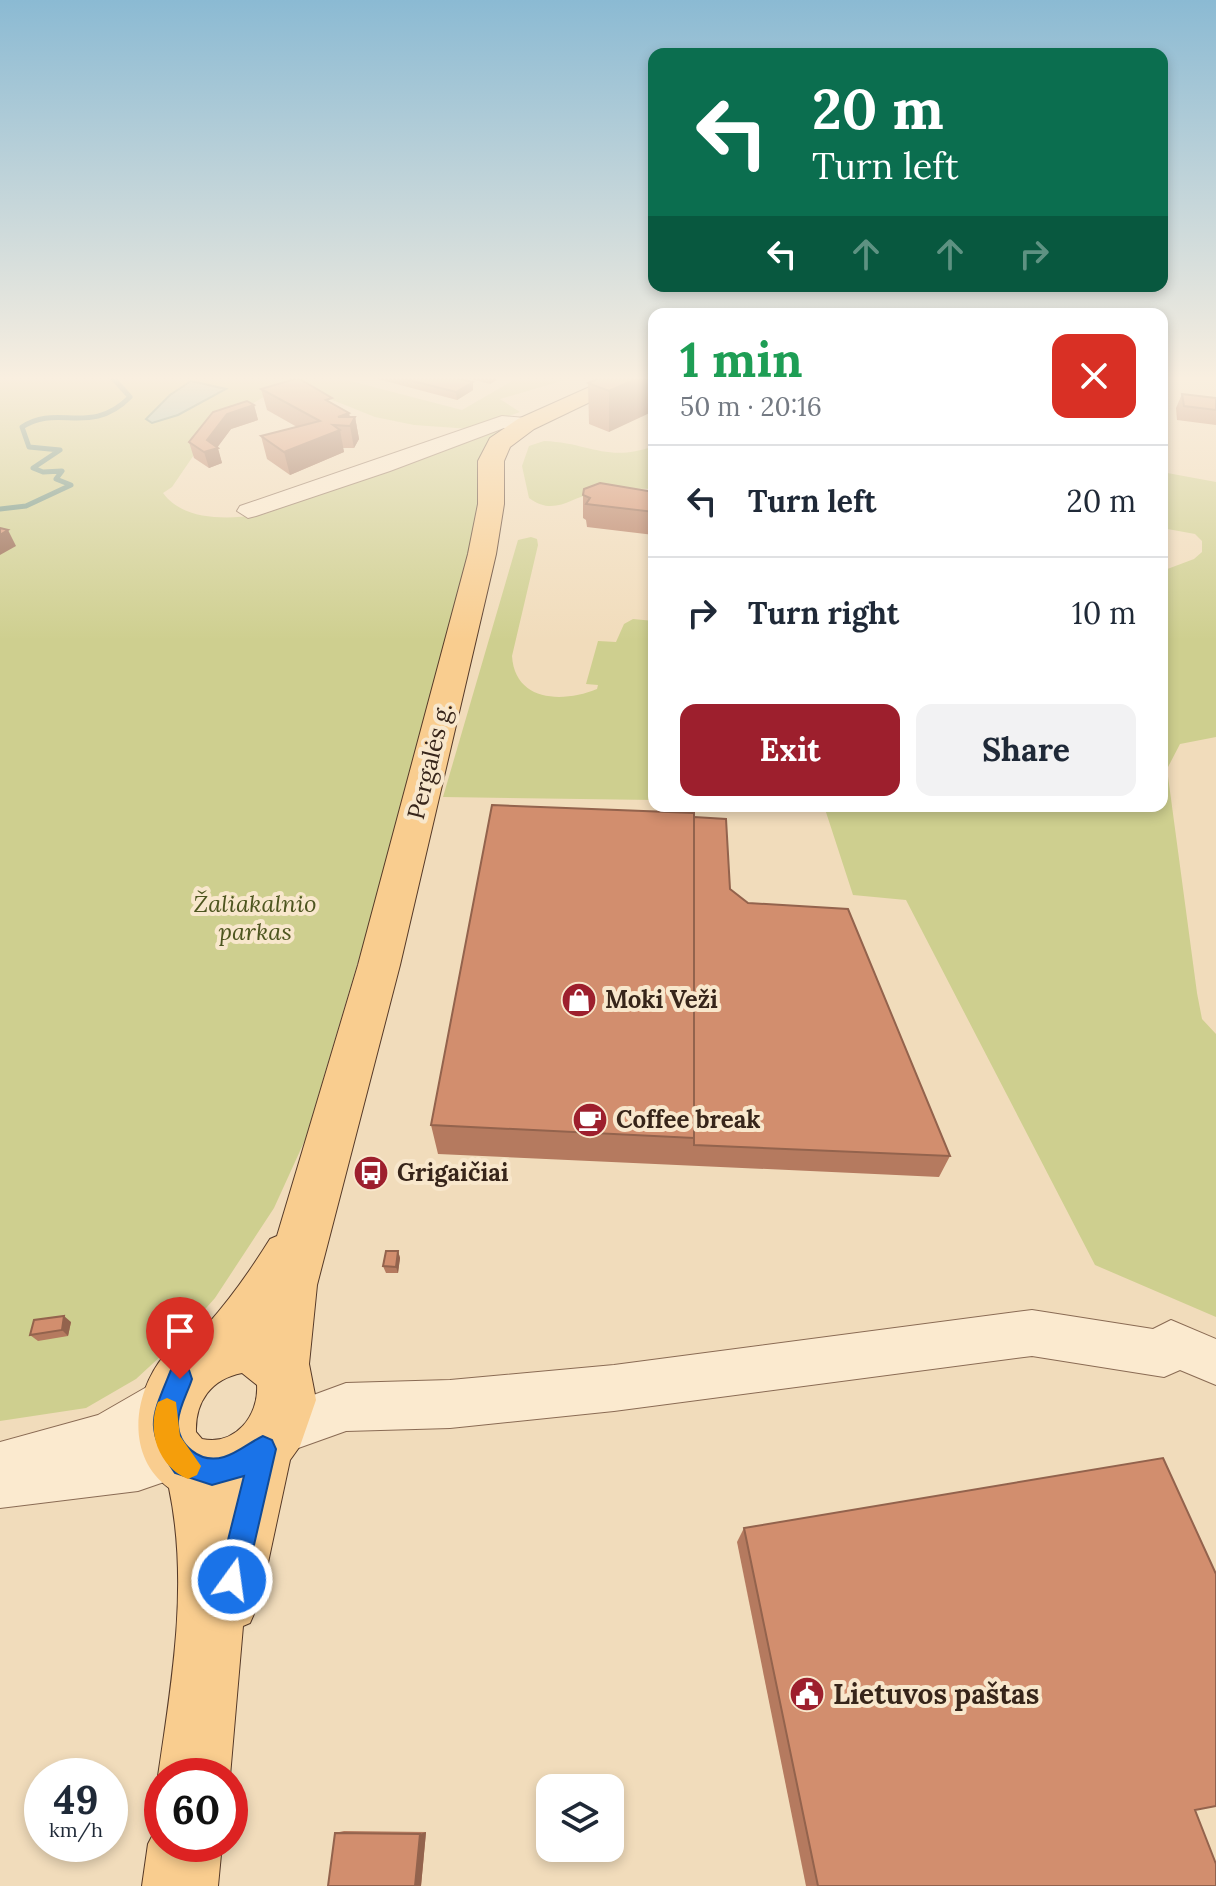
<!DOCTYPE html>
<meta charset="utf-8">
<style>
body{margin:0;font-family:Lora,serif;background:#f2f2f3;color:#1f2937;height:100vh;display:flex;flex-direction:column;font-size:30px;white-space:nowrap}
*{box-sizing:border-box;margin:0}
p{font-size:26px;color:#747a83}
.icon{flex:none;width:44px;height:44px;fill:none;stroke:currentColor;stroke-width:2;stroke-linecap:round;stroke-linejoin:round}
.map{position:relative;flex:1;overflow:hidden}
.details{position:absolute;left:648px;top:308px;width:520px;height:504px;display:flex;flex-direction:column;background:#fff;border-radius:16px;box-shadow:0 4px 12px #0003}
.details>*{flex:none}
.top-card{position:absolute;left:648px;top:48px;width:520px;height:244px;border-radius:16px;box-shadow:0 4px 12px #0003;background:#0b6e4f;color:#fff;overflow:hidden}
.buttons{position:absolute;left:536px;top:1774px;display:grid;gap:16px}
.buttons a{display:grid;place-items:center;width:88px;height:88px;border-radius:16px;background:#fff;box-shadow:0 4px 12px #0003;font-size:40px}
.speed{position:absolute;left:24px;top:1758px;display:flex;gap:16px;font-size:40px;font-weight:700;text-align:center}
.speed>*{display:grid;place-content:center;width:104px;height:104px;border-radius:50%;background:#fff;box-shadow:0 4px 12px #0003;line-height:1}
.speed small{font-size:20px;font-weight:400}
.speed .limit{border:12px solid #d22;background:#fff;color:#111}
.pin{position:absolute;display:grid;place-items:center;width:68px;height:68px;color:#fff;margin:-82px -34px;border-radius:50% 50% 50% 0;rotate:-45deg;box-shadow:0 0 8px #0007}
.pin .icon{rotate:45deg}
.me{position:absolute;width:88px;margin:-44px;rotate:14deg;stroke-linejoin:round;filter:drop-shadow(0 0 6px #0008)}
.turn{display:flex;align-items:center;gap:28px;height:168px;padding:0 32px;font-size:36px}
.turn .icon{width:104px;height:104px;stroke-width:2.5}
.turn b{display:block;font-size:56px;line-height:68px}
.lanes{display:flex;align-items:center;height:76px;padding:0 32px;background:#0003;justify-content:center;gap:40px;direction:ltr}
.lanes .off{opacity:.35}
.round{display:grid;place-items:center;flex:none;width:84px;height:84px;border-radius:16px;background:#f2f2f3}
.headline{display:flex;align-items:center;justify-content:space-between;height:136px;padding:0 32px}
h1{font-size:48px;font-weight:700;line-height:60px;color:#1e9e55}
.button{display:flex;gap:16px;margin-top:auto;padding:16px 32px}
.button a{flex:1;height:92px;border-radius:16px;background:#9d1f2d;color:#fff;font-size:32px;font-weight:700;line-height:92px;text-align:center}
.button a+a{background:#f2f2f3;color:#1f2937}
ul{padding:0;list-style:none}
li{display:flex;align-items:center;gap:24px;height:112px;padding:0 32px;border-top:2px solid #e0e1e3}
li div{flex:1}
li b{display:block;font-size:30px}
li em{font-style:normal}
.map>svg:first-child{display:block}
</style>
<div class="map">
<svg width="1216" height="1886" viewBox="0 0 1216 1886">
<rect width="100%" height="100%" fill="#f1dcbb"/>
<g fill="#cecf8f" fill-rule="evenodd">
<path d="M0,377H335L462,410L519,377H613L601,383L575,377L500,399L520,412L471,429L414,425L375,417L325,397L282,386L213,427L172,487L163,493C185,523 233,519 265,514L497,427L505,428L479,501L469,562L398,827L305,1140L274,1208L215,1298L175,1343L136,1379L86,1408L0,1421ZM191,381L226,389L187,411L161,406L170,395Z"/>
<path d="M544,441C591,443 607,463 654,446V489C635,488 614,489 595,493C570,497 555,517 529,498L522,466L529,446Z"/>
<path d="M1162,472L1216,482V737L1180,744L1167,769L1197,993L1202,1019L1216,1034V1317L1095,1265L906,900L853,895L824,806H1162V571L1194,559L1202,552V541L1195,534L1162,528Z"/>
<path d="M531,537L537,539L538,545L512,656C515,702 563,703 597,689L598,685L586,684L598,641L616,642L624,624L633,619L654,621V800L443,797L518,540Z"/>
</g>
<path fill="#a0c2b4" stroke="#679081" stroke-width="2" d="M191,381L226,389L178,415L152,423L146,419L170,395Z"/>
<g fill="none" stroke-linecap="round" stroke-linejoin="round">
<path stroke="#679081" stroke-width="5" d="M0,509L26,506L71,485L56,479L62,471L43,472L33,468L60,450L29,447L22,427C58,403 90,437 130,397L112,377"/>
<defs>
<g id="minor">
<path d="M502,416L526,418L536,424L526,430L504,428L390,471L256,516L248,518L237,511L240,506Z"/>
<path d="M1032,1310L1153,1329L1171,1320L1216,1339V1385L1180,1370L1164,1377L1032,1356L614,1411L450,1428L346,1431L276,1456L259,1449L252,1432L259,1415L346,1383L450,1380L614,1365Z"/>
<path d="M171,1373L188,1379L194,1396L188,1413L144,1441L176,1431L193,1438L200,1455L193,1472L138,1491L0,1508V1442L98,1415Z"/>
</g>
<g id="major">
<path d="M612,377H642L534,429L510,447L504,461V504L496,554L400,965L317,1285L309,1364L316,1400L300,1446L290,1460L260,1600L250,1623L243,1626L230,1776H162V1785L158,1776C172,1681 189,1583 169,1488C122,1454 134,1384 172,1347C182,1337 199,1334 208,1324C231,1298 252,1268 270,1239L277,1236L358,965L468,554L478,504V461L490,438L518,419ZM242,1373L257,1385C259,1416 235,1446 202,1439L196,1432C195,1402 211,1379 242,1373Z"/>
<path d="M162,1817V1844H222L218,1886H142L148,1844Z"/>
</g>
</defs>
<use href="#minor" stroke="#8a6b54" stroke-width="2"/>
<use href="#major" stroke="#563a29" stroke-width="2"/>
<use href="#minor" fill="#fbeacf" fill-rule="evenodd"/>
<use href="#major" fill="#f9cd8f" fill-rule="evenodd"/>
</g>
<g fill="#b57a5f">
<path d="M370,377H452L473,382V390L457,400Z"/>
<path d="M462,377H498V379L490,384Z"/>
<path d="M654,377L609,432L589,424L588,383Z"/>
<path d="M261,389L334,404L349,413L350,417H355L359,439L354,448H343L344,452L290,475L267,459L261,436L297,427L267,410Z"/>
<path d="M1182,394L1216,398V425L1177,420L1176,408Z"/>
<path d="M254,405L258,420L231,429L217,447L222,463L209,468L194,458L189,442Z"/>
<path d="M654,492V535L587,527L586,520L583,518V495Z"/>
<path d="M694,817L730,889L950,1156L939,1177L438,1154L431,1125Z"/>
<path d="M398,1251L400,1258L398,1273H386L383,1266Z"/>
<path d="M71,1322L68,1336L38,1341L30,1335Z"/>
<path d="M744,1528L1195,1810L1216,1886H806L737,1542Z"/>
<path d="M344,1831L426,1832L421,1886L335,1833Z"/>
</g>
<g fill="#93634d">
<path d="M489,377H498V379L490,384Z"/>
<path d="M641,377H654V411L609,432V391Z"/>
<path d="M473,382V390L457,400L456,392Z"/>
<path d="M254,405L258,420L231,429L217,448H218L222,463L209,468L204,452L207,440L227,414Z"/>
<path d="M349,413L351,424L355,417L359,439L354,448L350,426L338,417Z"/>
<path d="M340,430L344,452L290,475L284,452Z"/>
<path d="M8,530L16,546L0,555V535Z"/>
<path d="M398,1251L400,1258L398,1273L396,1267Z"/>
<path d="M64,1316L71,1322L68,1336L62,1330Z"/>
<path d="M426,1832L421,1886H415L420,1834Z"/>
</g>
<g fill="#d28e6e" stroke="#93634d" stroke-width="2">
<path d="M397,377H452L473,382L456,392Z"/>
<path d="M602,377H641L609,391L588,383Z"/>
<path d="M298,378L332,398L326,400L349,413L338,417H355L350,426L333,425L340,430L284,452L261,436L320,421L261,389Z"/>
<path d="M1182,394L1216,398V410L1184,406Z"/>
<path d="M247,401L254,405L227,414L207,440L218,448L204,452L189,442L213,412Z"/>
<path d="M600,483L654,492V512L586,504L590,498L583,495L584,489Z"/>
<path d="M0,528L8,530L0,535Z"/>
<path d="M492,805L694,813V1138L431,1125Z"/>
<path d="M694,817L726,819L730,889L748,903L848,909L950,1156L694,1145Z"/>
<path d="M386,1251H398L396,1267L383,1266Z"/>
<path d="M64,1316L62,1330L30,1335L34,1320Z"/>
<path d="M1163,1458L1216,1574V1806L1195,1810L1216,1864V1886H818L744,1528Z"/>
<path d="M335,1833L420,1834L415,1886H328Z"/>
</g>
<linearGradient id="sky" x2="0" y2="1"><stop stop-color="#8bbad3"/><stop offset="0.59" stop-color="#f9efe0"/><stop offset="1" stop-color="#f9efe0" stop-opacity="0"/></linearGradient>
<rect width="1216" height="641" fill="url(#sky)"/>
<path fill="#1a73e8" stroke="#114b97" stroke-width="2" d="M180,1367L189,1370L192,1379C188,1392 179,1407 178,1421C177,1445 200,1464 224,1457C238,1453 250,1442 263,1436L272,1440L276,1449L246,1580L242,1590L232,1594L222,1590L218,1580L244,1476L212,1485L175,1473C144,1427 151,1419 171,1370Z"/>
<path fill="#f59e0b" d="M167,1398L176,1402L180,1436L201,1466L197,1475L188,1479C159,1467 146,1431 158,1402Z"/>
<defs>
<symbol id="shop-disc" viewBox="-11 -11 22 22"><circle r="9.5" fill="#9d1f2d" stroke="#f8e7cc"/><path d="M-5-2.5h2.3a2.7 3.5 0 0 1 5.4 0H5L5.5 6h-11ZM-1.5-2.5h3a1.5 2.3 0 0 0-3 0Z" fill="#fff"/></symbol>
<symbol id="cafe-disc" viewBox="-11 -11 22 22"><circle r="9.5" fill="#9d1f2d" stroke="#f8e7cc"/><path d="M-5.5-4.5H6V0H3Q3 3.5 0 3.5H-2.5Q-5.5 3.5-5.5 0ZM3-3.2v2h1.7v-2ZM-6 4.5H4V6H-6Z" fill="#fff"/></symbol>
<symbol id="bus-disc" viewBox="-11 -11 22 22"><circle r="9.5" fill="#9d1f2d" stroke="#f8e7cc"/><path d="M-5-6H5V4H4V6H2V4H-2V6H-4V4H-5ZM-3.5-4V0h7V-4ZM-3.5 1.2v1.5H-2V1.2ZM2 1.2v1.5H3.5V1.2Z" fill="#fff"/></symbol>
<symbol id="civic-disc" viewBox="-11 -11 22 22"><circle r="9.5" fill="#9d1f2d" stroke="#f8e7cc"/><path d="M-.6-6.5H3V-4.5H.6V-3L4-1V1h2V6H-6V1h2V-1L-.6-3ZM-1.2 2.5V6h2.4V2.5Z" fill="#fff"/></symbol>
</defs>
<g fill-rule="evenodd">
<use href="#shop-disc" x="559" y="980" width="40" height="40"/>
<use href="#cafe-disc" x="570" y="1100" width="40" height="40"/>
<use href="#bus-disc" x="351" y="1153" width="40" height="40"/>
<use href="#civic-disc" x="787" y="1674" width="40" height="40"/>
</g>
<g text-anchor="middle" stroke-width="8" stroke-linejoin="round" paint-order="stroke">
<g font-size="24" fill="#37251a" stroke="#f8e7cc">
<text transform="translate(430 761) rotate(-76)" y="8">Pergalės g.</text>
</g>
<g font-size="24" font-style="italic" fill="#4d551f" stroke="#f8e7cc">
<text x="255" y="912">Žaliakalnio<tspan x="255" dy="28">parkas</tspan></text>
</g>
<g font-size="24" font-weight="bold" fill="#37251a" stroke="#f8e7cc" text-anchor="start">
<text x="605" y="1008">Moki Veži</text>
<text x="616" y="1128">Coffee break</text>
<text x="397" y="1181">Grigaičiai</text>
</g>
<g font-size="28" font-weight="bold" fill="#37251a" stroke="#f8e7cc" text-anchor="start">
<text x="833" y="1704">Lietuvos paštas</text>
</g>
</g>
</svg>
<div class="buttons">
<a><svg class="icon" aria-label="layers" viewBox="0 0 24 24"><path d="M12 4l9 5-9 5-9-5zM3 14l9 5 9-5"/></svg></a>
</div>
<div class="speed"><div>49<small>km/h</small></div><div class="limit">60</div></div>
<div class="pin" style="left:180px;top:1379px;background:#d93025"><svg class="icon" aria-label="arrive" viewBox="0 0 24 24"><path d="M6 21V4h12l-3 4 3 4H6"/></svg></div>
<svg class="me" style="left:232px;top:1580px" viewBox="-20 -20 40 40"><circle r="17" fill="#1a73e8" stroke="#fff" stroke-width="3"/><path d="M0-11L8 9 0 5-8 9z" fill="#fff"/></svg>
<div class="top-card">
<div class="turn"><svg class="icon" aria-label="left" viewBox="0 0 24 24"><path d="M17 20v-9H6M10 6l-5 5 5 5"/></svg><div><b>20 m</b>Turn left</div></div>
<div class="lanes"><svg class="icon" aria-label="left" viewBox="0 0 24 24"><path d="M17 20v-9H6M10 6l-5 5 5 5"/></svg><svg class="icon off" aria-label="ahead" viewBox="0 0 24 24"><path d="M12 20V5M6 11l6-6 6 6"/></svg><svg class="icon off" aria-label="ahead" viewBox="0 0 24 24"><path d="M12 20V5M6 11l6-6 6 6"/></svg><svg class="icon off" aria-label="right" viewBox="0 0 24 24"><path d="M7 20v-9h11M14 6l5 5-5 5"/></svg></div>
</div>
<section class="details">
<div class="headline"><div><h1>1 min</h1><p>50 m · 20:16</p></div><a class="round" style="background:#d93025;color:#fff"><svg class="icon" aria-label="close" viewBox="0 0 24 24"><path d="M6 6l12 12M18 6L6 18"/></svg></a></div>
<ul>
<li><svg class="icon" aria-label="left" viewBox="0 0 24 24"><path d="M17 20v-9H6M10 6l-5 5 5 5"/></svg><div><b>Turn left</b></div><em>20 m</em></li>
<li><svg class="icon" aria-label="right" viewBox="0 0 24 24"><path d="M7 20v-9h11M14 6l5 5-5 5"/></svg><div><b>Turn right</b></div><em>10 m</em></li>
</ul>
<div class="button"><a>Exit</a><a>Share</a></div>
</section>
</div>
